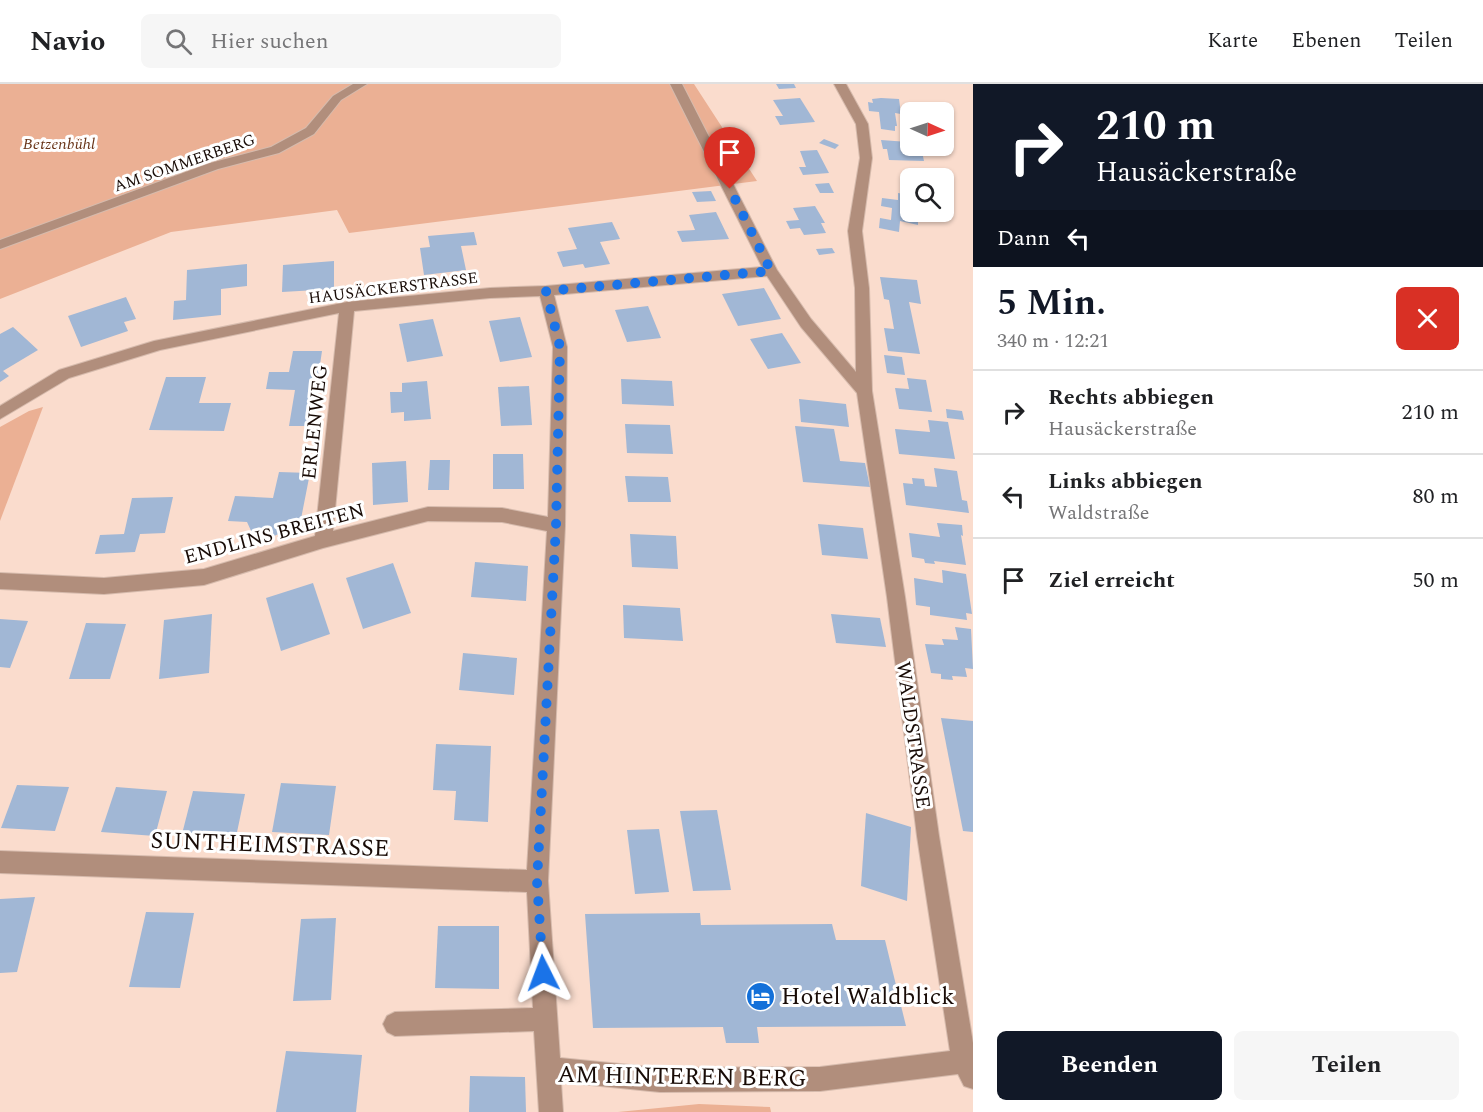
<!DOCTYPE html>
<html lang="de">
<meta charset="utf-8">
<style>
body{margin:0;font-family:Spectral,serif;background:#f6f6f6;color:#202124;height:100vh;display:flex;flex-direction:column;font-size:22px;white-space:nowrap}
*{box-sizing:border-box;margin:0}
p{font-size:20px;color:#757577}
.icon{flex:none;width:33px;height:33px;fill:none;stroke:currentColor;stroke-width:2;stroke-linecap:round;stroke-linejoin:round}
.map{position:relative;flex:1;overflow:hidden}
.sheet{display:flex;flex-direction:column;background:#fff;width:510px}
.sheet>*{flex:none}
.guide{background:#111827;color:#fff;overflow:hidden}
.needle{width:39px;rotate:93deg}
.buttons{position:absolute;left:900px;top:18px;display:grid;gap:12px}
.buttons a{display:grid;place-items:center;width:54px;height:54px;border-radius:9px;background:#fff;box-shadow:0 2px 4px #0004;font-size:30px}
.pin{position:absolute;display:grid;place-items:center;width:51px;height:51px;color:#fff;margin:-62px -26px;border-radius:50% 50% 50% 0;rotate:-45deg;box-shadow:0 0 6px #0007}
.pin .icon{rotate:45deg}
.me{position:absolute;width:66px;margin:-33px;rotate:357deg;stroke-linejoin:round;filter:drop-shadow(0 0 4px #0008)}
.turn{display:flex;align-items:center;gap:21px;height:126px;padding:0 24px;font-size:27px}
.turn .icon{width:78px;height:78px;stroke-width:2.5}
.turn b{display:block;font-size:42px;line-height:51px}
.then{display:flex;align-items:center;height:57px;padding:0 24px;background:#0003;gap:12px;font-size:22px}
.round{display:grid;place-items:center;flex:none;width:63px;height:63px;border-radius:9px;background:#f6f6f6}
.headline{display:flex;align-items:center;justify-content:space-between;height:102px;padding:0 24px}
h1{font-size:36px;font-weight:700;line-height:45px;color:#111827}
.primary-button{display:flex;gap:12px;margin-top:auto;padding:12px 24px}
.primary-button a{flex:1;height:69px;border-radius:9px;background:#111827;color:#fff;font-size:24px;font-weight:700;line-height:69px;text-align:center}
.primary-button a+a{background:#f6f6f6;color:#202124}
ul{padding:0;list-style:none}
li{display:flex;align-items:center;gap:18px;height:84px;padding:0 24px;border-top:2px solid #e0e0e0}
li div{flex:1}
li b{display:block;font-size:22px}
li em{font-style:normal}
header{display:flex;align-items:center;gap:36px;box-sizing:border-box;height:84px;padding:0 30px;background:#fff;border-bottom:2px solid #e0e0e0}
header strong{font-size:28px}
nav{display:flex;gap:33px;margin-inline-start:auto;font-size:21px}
.search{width:420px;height:54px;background:#f6f6f6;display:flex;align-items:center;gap:15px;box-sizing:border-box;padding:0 21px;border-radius:9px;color:#757577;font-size:22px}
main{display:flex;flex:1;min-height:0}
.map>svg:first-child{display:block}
</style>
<header>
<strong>Navio</strong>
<div class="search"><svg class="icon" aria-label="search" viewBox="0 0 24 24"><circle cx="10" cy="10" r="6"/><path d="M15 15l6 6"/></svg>Hier suchen</div>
<nav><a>Karte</a><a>Ebenen</a><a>Teilen</a></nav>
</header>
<main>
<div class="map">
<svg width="973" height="1028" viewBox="0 0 973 1028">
<rect width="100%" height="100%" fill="#fadccd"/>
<g fill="#ebb094">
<path d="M0,0H694L757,97L349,149L337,126L171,148L0,215Z"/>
<path d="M43,323L0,437V343L29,327Z"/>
<path d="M699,1020L770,1023L771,1028H618Z"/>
</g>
<g fill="#a1b7d5">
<path d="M776,0H794L796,4L779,5Z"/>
<path d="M800,14L815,38L780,41L775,32H783L773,16Z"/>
<path d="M881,14L899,15L901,30L895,29L897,42H895V47L881,45L879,28L869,27L868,18L873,19L872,15Z"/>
<path d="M824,55L839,61L835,65L819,59Z"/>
<path d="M881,56L908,58V62L921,63L924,77L889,76L887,65H883Z"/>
<path d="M817,66L829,89L803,91L799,83H806L800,67Z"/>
<path d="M829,99L834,109H820L815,100Z"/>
<path d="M711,107L716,117L697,118L692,108Z"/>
<path d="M898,109L910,111V128H918V141L900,137L899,148L879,144L880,134L891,136L892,124L881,122L882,114L898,116Z"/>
<path d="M815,122L825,139H821L826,149L804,151L800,144L790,145L786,137L799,136L793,124Z"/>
<path d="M716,128L729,155L682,158L677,147L695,146L689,131Z"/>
<path d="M612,138L620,155L600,158L610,180L585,184L583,180L563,183L557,168L577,165L568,144Z"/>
<path d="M474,148L477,161L461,162L466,186L424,191L420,164L430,163L428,152Z"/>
<path d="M832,164L835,169L819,171L816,165Z"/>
<path d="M334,177V205L282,208L283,181Z"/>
<path d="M247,180V202L221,205V231L173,236L174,217L186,216L187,186Z"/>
<path d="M880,193L917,196L921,220L909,218L920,270L888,267L884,244L894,245L889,216L884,215Z"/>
<path d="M764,204L781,235L738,242L722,210Z"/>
<path d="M126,213L136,235L124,238L128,247L81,263L68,232Z"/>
<path d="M648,222L661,254L627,258L615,226Z"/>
<path d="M520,233L532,273L500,278L489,237Z"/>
<path d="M433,235L443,272L407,278L399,240Z"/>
<path d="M13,243L38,266L3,287L9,292L0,298V250Z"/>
<path d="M782,249L801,279L768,285L750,255Z"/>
<path d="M293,267H322L311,342H289L295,306L266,305L269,288H289Z"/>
<path d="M884,271L902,273L905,291L887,289Z"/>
<path d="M166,293H206L199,319H231L224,347L149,346Z"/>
<path d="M907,294L926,296L932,328L899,325L895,304L909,305Z"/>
<path d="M621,295L672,297L674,322L622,320Z"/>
<path d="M427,297L431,335L404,337V328L391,329L390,308H402V299Z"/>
<path d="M529,302L532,341L501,342L498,303Z"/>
<path d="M799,315L846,320L849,343L801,338Z"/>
<path d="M946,325L962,327L964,336L947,334Z"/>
<path d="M928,336L948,338L955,375L899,370L895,345L930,348Z"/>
<path d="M625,340L670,341L673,370L627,369Z"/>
<path d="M795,342L834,345L840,377L865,379L870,403L803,398Z"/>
<path d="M493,370H523L524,405H493Z"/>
<path d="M430,376H450L449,406H428Z"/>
<path d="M406,377L408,418L373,421L372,379Z"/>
<path d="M934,384L957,387L962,416L967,417L969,429L906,421L903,399L913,400L912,394L924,395L925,402L937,403Z"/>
<path d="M279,388L310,389L300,440L257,460L247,438L228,437L235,412L273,414Z"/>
<path d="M625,392L668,393L671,418H628Z"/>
<path d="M173,413L165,449L140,450L135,468L95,470L100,451L124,450L132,414Z"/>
<path d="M937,439L962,441L963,452L961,451L966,481L934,477L935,480L925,479L924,475L912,473L909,449L940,453Z"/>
<path d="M818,440L863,444L868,475L822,471Z"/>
<path d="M630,450L676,452L678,485L632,483Z"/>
<path d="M475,478L528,482L526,517L471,513Z"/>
<path d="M393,479L411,529L363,545L346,494Z"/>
<path d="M942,486L966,490L972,530L966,529L967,536L930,531V523L916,521L914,494L943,499Z"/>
<path d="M313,499L330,550L281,567L266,514Z"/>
<path d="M623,521L680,524L683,557L624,554Z"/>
<path d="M212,530L209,589L159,595L164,536Z"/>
<path d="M831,530L880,534L886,563L836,559Z"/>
<path d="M0,535L28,537L10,584L0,583Z"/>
<path d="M86,539L126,540L110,595H69Z"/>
<path d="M955,543L971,545L973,585L965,584L967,593L952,592L953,596L941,595V590L931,589L925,560L944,561L942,555L958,556Z"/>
<path d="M463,569L517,574L514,611L459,606Z"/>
<path d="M941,634L973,637V748L963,747Z"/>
<path d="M436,660L491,662L488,738L454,736L456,707L433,706Z"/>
<path d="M281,699L336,702L329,751L272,748Z"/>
<path d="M17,701L69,703L55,747L1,744Z"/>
<path d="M116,703L167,707L155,752L101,748Z"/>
<path d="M193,707L245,710L236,753L182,750Z"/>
<path d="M717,726L731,806L693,807L680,727Z"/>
<path d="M866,729L911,743L907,817L861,802Z"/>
<path d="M659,745L669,808L635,810L627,746Z"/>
<path d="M35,813L17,888L0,889V815Z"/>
<path d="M146,828L194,829L180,904L129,903Z"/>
<path d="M700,829L701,841L832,840L836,856H885L906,942L757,943L759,959H726L723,943L593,944L585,830Z"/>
<path d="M336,834L331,916L293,917L301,835Z"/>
<path d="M438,842H499V905L435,904Z"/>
<path d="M286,967L362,971L356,1028H276Z"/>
<path d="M470,992L525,993L526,1028H469Z"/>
</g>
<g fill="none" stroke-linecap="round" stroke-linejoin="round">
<defs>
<g id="minor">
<path d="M353,0H367L341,16L314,50L279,69L218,85L0,165V156L210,79L271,63L306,44L333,12Z"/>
<path d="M670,0H682L777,186L811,235L856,288L855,204L848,147L860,74L856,40L834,0H846L868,40L872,74L862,147L869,204L872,307L905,513L939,752L973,959V1005L964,1002L958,990L820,1007L660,1008L561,998L563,1028H539L534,947L395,952L387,948L383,940L387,932L395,928L533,924L527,808L0,789V767L527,786L547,447L502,438L428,437L323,464L204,501L104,510L0,505V489L104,494L204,485L315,452L339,229L160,266L69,294L0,335V322L59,286L154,257L347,218L490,204L546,202L762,183ZM767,192L801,243L857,309L887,513L917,752L950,967L820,983L660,984L560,974L548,797L565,442L567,263L554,211ZM540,212L553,263L548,433L502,424L428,423L333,447L354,227L490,214Z"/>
</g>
</defs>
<use href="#minor" stroke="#d6bbad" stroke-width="2"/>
<use href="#minor" fill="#b18e7c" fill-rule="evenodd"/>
</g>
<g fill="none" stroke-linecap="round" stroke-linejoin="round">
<path stroke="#1a73e8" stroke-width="10" stroke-dasharray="0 18" d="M543,889L537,797L556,442L560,263L546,207L771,187L730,105"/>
</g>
<defs>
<symbol id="hotel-disc" viewBox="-11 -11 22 22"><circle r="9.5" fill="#1370d9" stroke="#fff"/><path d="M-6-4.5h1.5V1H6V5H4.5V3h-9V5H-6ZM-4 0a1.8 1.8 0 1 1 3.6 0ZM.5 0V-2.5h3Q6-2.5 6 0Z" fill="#fff"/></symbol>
</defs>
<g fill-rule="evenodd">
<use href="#hotel-disc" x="744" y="896" width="33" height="33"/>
</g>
<g text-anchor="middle" stroke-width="6" stroke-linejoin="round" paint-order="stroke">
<g font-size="16" font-style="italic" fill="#693519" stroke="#fff">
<text x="59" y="65">Betzenbühl</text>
</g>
<g font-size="16" fill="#180b06" stroke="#fff">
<text transform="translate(184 78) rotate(-19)" y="6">AM SOMMERBERG</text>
<text transform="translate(393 203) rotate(-7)" y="6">HAUSÄCKERSTRASSE</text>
</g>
<g font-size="20" fill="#180b06" stroke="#fff">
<text transform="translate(314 338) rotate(-84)" y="7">ERLENWEG</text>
<text transform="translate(274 449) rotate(-15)" y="7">ENDLINS BREITEN</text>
<text transform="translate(914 651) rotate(82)" y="7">WALDSTRASSE</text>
</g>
<g font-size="24" fill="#180b06" stroke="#fff">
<text transform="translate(270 760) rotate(2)" y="8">SUNTHEIMSTRASSE</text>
<text transform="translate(682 992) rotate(1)" y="8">AM HINTEREN BERG</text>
</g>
<g font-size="24" fill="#180b06" stroke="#fff" text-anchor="start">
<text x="781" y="920">Hotel Waldblick</text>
</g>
</g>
</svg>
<div class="buttons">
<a><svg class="needle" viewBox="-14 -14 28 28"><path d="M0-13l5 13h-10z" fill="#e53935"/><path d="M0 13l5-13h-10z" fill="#757577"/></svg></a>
<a><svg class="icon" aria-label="search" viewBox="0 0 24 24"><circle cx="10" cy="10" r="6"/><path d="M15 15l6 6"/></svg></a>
</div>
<div class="pin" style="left:730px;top:105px;background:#d93025"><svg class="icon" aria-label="arrive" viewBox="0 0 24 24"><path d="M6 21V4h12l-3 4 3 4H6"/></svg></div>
<svg class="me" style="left:543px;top:889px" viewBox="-20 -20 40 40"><path d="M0-17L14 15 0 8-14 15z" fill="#1a73e8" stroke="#fff" stroke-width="4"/></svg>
</div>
<section class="sheet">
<div class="guide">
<div class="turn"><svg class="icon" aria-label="right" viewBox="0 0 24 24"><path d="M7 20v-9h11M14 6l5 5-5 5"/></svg><div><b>210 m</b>Hausäckerstraße</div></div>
<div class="then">Dann<svg class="icon" aria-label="left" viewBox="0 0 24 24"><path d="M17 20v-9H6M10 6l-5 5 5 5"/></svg></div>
</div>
<div class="headline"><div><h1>5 Min.</h1><p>340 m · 12:21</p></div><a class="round" style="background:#d93025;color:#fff"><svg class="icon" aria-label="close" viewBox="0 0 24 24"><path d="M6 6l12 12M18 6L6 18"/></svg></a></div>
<ul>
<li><svg class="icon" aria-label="right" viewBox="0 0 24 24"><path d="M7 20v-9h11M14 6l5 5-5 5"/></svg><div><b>Rechts abbiegen</b><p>Hausäckerstraße</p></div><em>210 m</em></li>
<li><svg class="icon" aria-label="left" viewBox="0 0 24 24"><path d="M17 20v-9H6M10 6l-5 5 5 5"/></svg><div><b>Links abbiegen</b><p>Waldstraße</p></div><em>80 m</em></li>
<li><svg class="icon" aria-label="arrive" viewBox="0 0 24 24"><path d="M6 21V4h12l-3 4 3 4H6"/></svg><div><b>Ziel erreicht</b></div><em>50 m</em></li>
</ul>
<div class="primary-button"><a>Beenden</a><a>Teilen</a></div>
</section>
</main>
